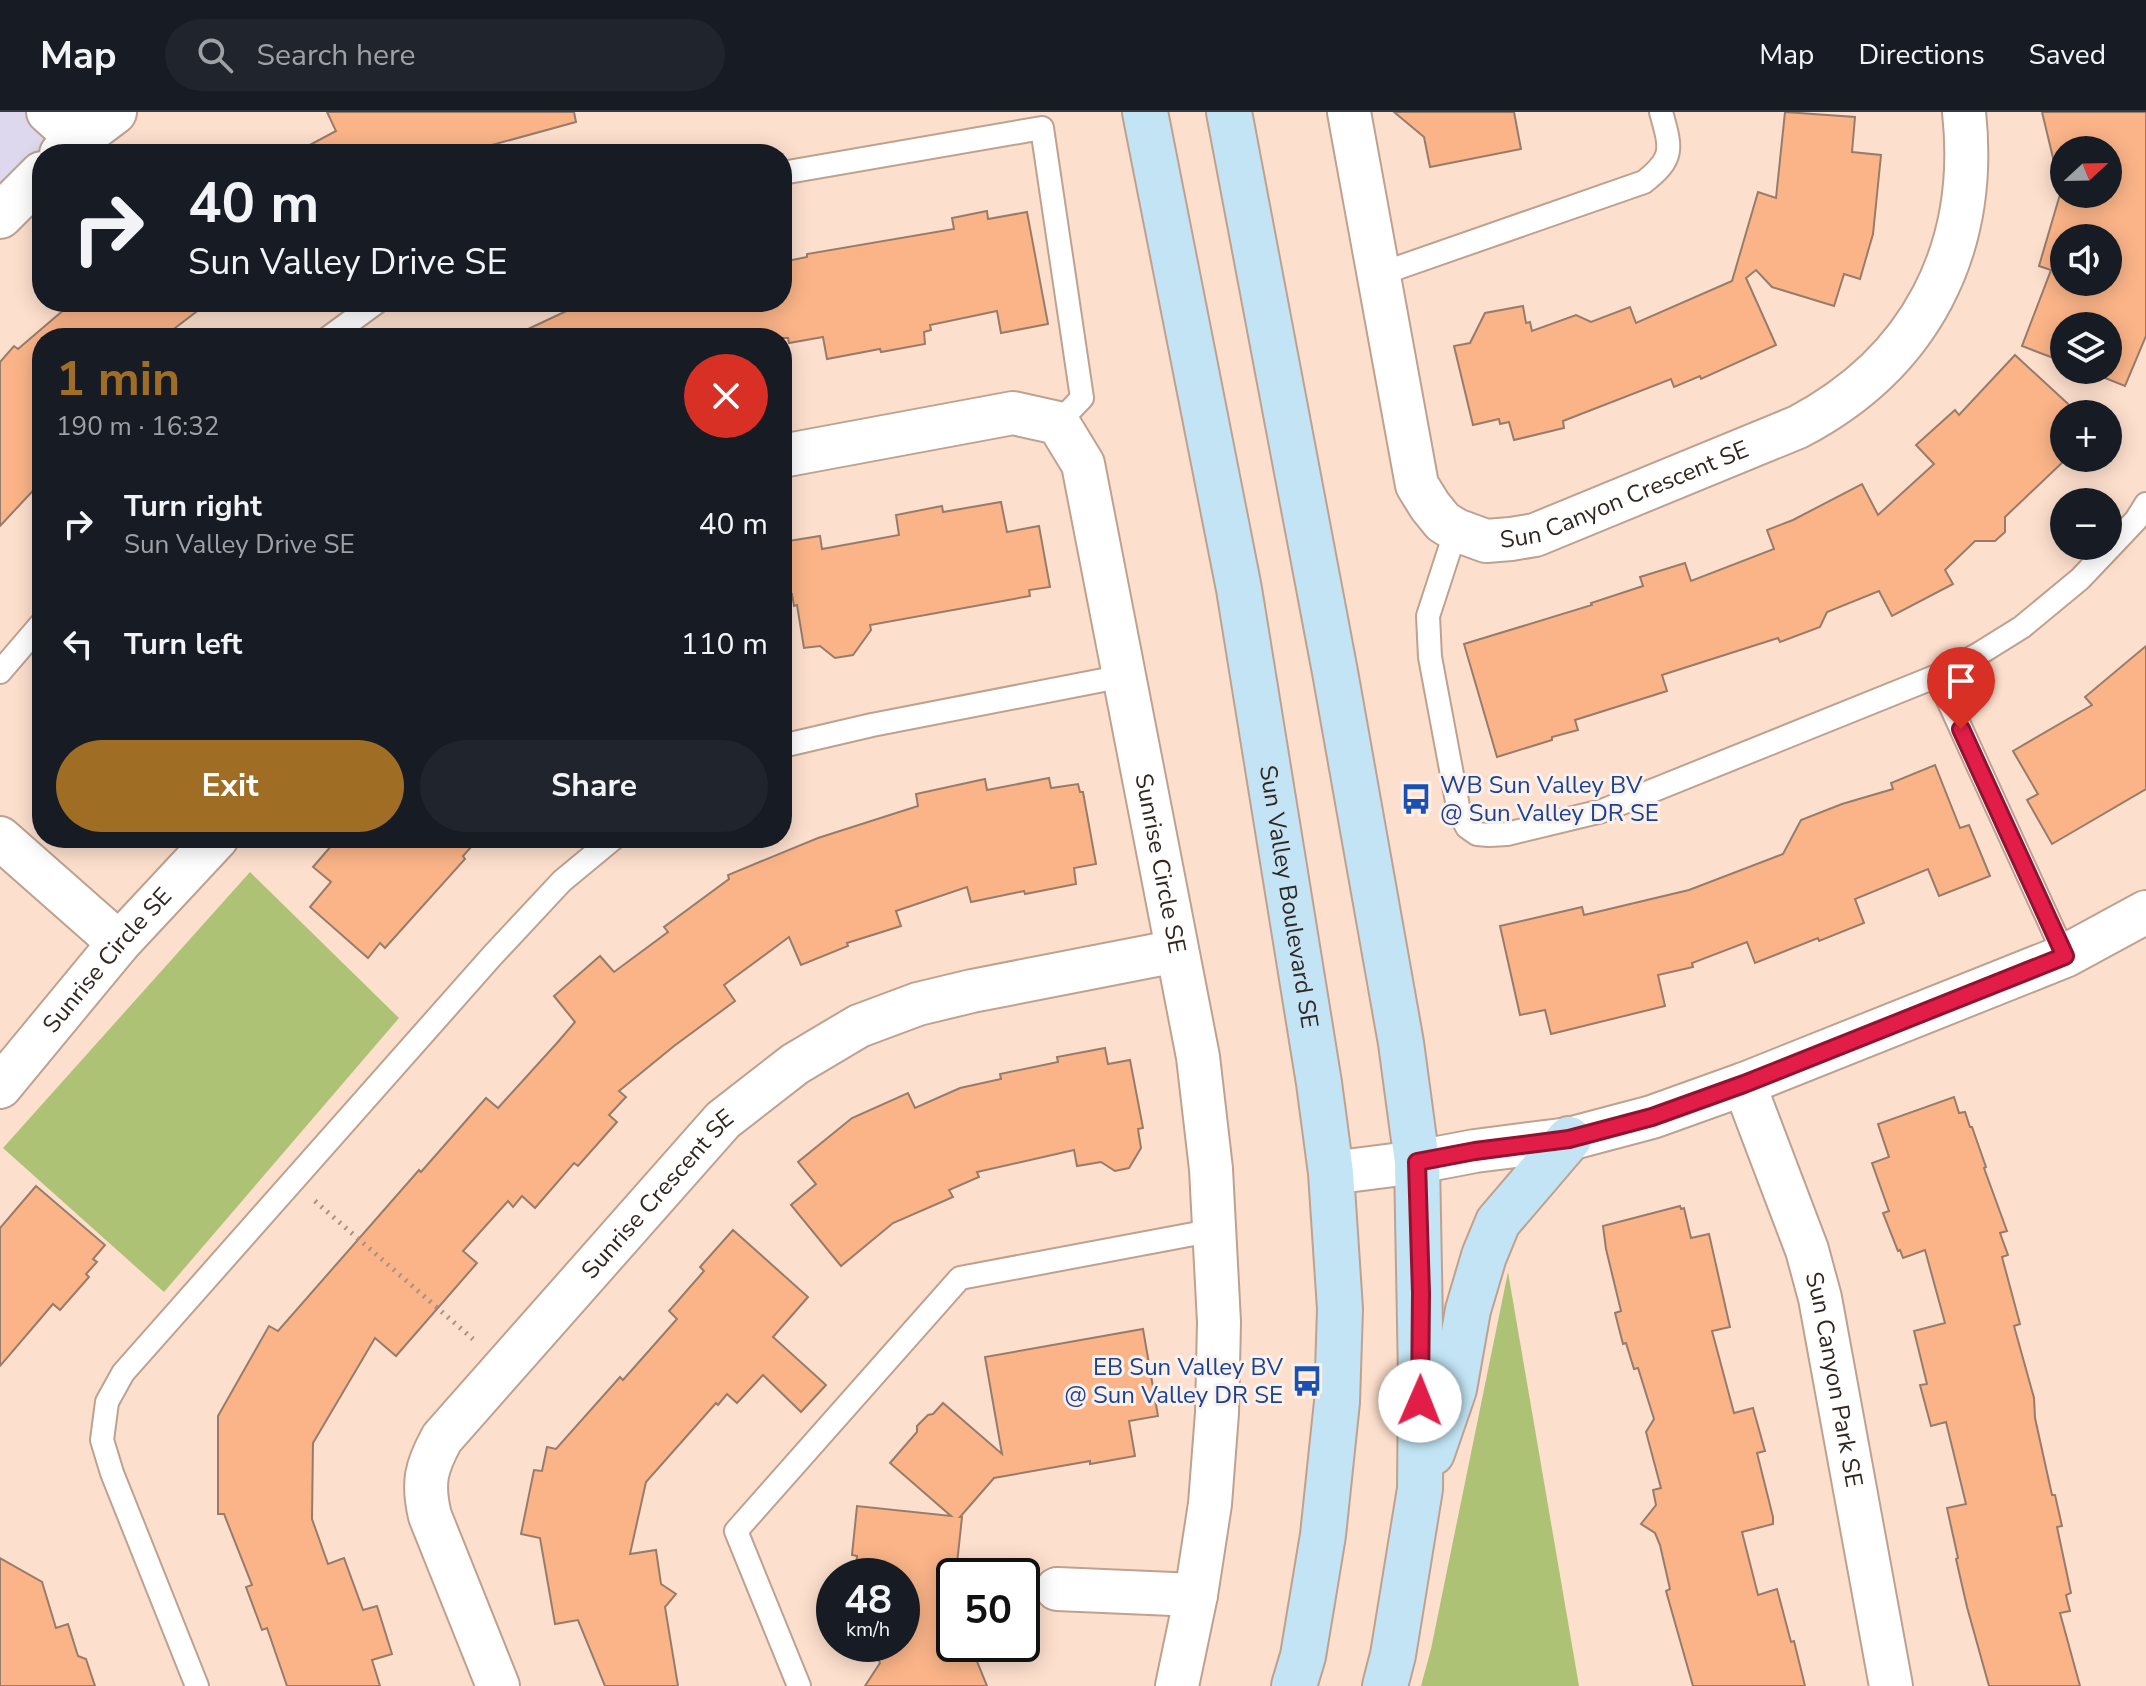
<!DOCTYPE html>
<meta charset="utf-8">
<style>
body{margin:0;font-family:"Nunito Sans",sans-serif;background:#20242c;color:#f1f3f6;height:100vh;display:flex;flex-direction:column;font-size:30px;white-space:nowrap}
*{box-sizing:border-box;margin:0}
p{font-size:26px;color:#9ea1a6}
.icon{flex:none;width:44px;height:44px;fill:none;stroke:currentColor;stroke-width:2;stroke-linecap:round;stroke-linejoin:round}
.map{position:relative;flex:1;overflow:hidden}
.drawer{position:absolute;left:32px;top:216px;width:760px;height:520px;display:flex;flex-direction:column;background:#171b24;border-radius:32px;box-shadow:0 4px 20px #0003}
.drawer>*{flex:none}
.guide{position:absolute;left:32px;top:32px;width:760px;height:168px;border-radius:32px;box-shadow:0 4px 20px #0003;background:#171b24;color:#f1f3f6;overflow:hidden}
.needle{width:52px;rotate:68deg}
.fabs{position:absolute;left:2050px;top:24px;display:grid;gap:16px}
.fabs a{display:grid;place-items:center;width:72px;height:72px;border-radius:50%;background:#171b24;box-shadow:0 4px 20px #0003;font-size:40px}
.speed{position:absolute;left:816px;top:1446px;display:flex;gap:16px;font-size:40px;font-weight:700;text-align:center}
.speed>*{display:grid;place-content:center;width:104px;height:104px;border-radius:50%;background:#171b24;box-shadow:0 4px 20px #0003;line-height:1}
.speed small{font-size:20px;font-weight:400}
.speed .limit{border:4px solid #111;border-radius:12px;background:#fff;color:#111}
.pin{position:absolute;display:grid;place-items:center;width:68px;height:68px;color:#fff;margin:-82px -34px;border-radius:50% 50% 50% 0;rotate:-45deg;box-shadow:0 0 8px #0007}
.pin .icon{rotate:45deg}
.me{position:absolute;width:88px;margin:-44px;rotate:1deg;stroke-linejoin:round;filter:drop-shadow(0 0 6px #0008)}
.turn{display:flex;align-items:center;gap:28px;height:168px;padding:0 24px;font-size:36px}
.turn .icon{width:104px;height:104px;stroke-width:2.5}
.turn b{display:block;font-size:56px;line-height:68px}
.round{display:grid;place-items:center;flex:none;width:84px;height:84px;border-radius:42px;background:#20242c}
.summary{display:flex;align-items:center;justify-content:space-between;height:136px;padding:0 24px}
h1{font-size:48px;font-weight:700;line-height:60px;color:#9f6d23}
.button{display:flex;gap:16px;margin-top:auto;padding:16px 24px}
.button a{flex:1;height:92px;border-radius:48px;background:#9f6d23;color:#fff;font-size:32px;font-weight:700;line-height:92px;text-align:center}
.button a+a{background:#20242c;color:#f1f3f6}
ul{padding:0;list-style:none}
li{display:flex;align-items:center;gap:24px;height:120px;padding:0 24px}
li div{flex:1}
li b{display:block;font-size:30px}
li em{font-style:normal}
header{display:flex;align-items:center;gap:48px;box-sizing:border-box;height:112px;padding:0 40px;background:#171b24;border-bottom:2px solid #363941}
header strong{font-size:38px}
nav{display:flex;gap:44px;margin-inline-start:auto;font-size:28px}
.search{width:560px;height:72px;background:#20242c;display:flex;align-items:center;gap:20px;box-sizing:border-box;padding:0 28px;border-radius:44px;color:#9ea1a6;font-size:30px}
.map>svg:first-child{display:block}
</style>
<header>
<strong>Map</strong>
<div class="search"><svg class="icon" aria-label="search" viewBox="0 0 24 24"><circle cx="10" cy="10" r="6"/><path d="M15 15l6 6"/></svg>Search here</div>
<nav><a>Map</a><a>Directions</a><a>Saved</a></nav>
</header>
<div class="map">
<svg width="2146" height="1574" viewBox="0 0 2146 1574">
<rect width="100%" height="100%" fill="#fddfcd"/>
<path fill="#ded8ee" d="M0,0H48L78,27L0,104Z"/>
<g fill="#aec276">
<path d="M250,760L399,906L164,1180L3,1036Z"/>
<path d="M1508,1160L1579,1574H1421L1431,1537Z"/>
</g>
<g fill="#fbb488" stroke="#977c6c" stroke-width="2" fill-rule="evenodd">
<path d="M327,0H574L576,10L492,33L496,42H293L336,19Z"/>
<path d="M1394,0H1514L1521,37L1430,55L1424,25Z"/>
<path d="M1785,0L1855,5L1852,40L1881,43L1873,122L1860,167L1844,162L1834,194L1772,175L1756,158L1746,166L1776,233L1701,267L1700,264L1674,275L1671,267L1563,309L1564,316L1514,328L1509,310L1500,312L1499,307L1473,313L1454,234L1470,231L1485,201L1523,194L1526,211L1530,210L1532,219L1576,203L1591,210L1630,195L1636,211L1732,169L1758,80L1776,86Z"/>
<path d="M2042,0H2146V224L2125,274L2085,258H2108V214H2064V250L2022,234L2051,158L2039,154L2061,79ZM2064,38H2108V82H2064ZM2064,126H2108V170H2064Z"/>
<path d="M987,99L988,107L1027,100L1048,212L1001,221L997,199L930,213L931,218L924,220L925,232L881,240L880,237L827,247L823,225L789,231L788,226H509L577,194L603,190H782V150L807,145V142L954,117L952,106Z"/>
<path d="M73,190H209L162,226H42V369L0,414V250L14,234L18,237Z"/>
<path d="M2015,243L2079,302H2064V346H2067L2005,405V420L1995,429H1975L1945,458L1953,472L1892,504L1879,479L1827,500L1820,515L1780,530L1778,526L1662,563L1667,579L1575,608L1578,618L1552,625V628L1497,645L1464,532L1592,493L1591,491L1643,474L1640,465L1685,451L1691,469L1774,437L1767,418L1793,408L1862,372L1878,403L1934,352L1916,333L1955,298L1959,303Z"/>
<path d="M1001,390L1007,420L1039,414L1050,475L1029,478L1030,484L870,513L871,518L853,543L835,546L820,534L804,536L797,493L794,494L792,482L782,483V430L820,424L822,437L899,423L896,403L942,394L943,400Z"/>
<path d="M2146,534V677L2052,732L2027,688L2038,682L2013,639L2092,593L2085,585Z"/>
<path d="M1935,653L1960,716L1969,713L1990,764L1939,784L1928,757L1855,787L1864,811L1819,829L1818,826L1755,851L1747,830L1692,851L1693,855L1658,863L1665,894L1551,922L1545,898L1520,903L1500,814L1582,795L1584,803L1689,778L1783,742L1801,708L1842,692L1893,677L1891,671Z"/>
<path d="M1049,666L1051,676L1078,672L1080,680H1083L1096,752L1074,756L1076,772L1025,782L1024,779L971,790L967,775L896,799L901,814L847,831L848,834L801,853L789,825L724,873L735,889L674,934L619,979L626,985L609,1003L617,1010L578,1054L574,1051L535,1096L522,1084L513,1095L508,1089L463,1139L477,1151L396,1244L375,1226L313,1331L312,1407L328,1452L344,1446L363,1498L377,1494L392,1542L372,1548L380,1574H287L267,1516L262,1518L246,1475L252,1473L224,1402H218V1304L269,1214L278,1219L419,1058L421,1060L486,986L498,996L557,931L575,910L554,884L600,844L614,860L668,820L664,815L729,767L728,763L818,726L918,694L916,682L985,667L987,678Z"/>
<path d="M338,726H479L463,744L465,747L385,836L380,831L368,846L310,795L331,770L313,755Z"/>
<path d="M1105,936L1108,952L1130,948L1143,1016L1138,1017L1141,1036L1129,1056L1115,1059L1101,1050L1077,1054L1074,1038L977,1060L979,1065L949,1078L953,1085L893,1111L841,1154L791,1093L816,1072L798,1050L852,1006L908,981L915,996L960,976L1001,967L1000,962L1058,950L1057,945Z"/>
<path d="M1954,985L1959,1001L1965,1000L1970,1015H1972L1986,1055L1984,1056L2007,1119L2000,1121L2008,1143L2002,1145L2020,1212L2014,1214L2034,1286L2035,1306L2052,1383H2055L2062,1414L2057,1415L2071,1481L2066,1483L2070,1499L2060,1501L2080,1574H1989L1967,1495L1956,1447L1958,1446L1947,1396L1966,1392L1946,1310L1931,1314L1920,1273L1927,1272L1914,1219L1945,1211L1925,1138L1903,1146L1900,1138L1898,1139L1883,1101L1889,1099L1872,1051L1889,1045L1878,1012Z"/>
<path d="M36,1074L105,1133L93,1147L97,1150L86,1162L89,1165L60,1198L53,1192L0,1254V1116Z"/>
<path d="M1680,1094L1681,1097L1684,1096L1691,1126L1709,1122L1730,1215L1712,1219L1734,1301L1753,1296L1765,1339L1757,1341L1773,1405V1412L1742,1420L1758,1483L1777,1477L1791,1530L1794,1529L1805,1574H1693L1666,1479L1670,1477L1660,1433L1655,1421L1641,1412L1656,1393L1653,1378L1661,1376L1646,1320L1654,1307L1638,1256L1634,1257L1626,1231L1623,1232L1615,1201L1621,1199L1606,1137L1603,1114Z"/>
<path d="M733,1118L808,1185L773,1225L826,1273L801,1300L763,1263L737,1291L727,1282L718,1293L716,1291L646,1370L630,1442L656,1438L661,1472L676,1482L665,1495L678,1574H605L578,1508L555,1512L540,1426L521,1422L534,1358L542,1359L547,1335L556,1337L620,1265L623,1268L677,1207L669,1199L704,1159L700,1155Z"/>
<path d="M1143,1217L1158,1304L1129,1309L1135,1344L1090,1352V1349L994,1366L960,1405H962L953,1489L954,1532H970L987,1574H865L880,1551L872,1532H902V1464H855L857,1444L852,1443L857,1394L951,1404L890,1351L917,1320V1314L928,1303L933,1302L943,1291L1002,1342L985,1245Z"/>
<path d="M0,1446L42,1470L56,1516L68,1512L78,1544L86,1547L95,1574H0Z"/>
</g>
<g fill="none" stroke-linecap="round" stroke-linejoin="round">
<defs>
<g id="service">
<path d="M782,61L1042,16L1082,286L1058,311"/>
<path d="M1380,162L1644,70C1675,46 1671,36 1661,0"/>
<path d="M328,226L377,190"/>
<path d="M1456,418L1428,504L1430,545L1459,700L1467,715L1477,722L1489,723L1507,722L1602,699L1937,564L1977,543L2022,515L2080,467L2136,408L2146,392"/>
<path d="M0,560L42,511"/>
<path d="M1937,564L2065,844"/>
<path d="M782,634L872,613L1124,564"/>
<path d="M197,1574L112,1361L102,1328L107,1290L123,1261L492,844L562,769L614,726"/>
<path d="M799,1574L736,1419L960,1166L1215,1118"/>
</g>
<g id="minor">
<path d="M48,0L78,27"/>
<path id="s1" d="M1349,0L1417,373L1430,394L1443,410L1456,418L1486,429L1511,427L1535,423L1798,315C1920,251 1979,138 1964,0"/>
<path id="s2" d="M782,344L1013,301L1058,311L1083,352L1198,945L1211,1057L1219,1210L1217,1301L1210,1392L1196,1483L1177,1574"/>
<path d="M0,726L119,831"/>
<path id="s3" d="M1744,972L1807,1138L1820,1186L1891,1574"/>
<path id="s4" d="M0,975L119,831L217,726"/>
<path d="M1331,1061L1417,1050L1475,1039L1569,1027L1652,1005L1744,972L2065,844L2146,800"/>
<path d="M1057,1477L1196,1483"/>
<path id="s5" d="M498,1574L430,1404C422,1371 426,1355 442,1326L723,1008L795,952L859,914L918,892L972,879L1177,839"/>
</g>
<g id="tertiary">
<path d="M62,42L78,27L114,0"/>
<path d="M0,104L42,62"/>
</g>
<g id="secondary">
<path id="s6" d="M1145,0L1239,477L1319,971L1331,1061L1340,1197L1337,1290L1323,1423L1303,1544L1294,1574"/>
<path d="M1229,0L1335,560L1401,931L1417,1050L1421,1265L1420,1377L1393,1543L1385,1574"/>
<path d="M1432,1341L1454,1277L1468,1198L1484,1144L1498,1110L1569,1027"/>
</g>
</defs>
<use href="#service" stroke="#bea190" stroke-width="26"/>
<use href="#minor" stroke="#bea190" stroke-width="46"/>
<use href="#tertiary" stroke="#bea190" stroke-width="48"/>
<use href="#secondary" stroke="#bea190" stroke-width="48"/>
<path stroke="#a89285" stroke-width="5" stroke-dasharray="2 6" stroke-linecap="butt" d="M315,1089L473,1227"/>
<use href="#service" stroke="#fff" stroke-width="22"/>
<use href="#minor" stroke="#fff" stroke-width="42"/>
<use href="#tertiary" stroke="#fff" stroke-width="44"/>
<use href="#secondary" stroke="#c2e4f4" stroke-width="44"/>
</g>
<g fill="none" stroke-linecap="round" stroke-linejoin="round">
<defs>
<path id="route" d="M1420,1289L1421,1181L1417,1050L1475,1039L1569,1027L1652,1005L1744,972L2065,844L1961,617"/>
</defs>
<use href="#route" stroke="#92132f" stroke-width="20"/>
<use href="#route" stroke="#e11d48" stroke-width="14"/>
</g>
<defs>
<symbol id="bus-bare" viewBox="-9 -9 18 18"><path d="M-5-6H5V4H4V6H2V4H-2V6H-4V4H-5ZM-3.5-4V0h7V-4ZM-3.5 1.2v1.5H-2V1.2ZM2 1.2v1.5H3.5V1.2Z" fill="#1a4fb4" stroke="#fdf0e9" stroke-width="2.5" paint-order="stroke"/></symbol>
</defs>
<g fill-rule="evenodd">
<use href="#bus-bare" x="1394" y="665" width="44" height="44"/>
<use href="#bus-bare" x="1285" y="1247" width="44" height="44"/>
</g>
<g text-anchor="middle" stroke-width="6" stroke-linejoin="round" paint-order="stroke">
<g font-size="24" fill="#322720" stroke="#fdf0e9">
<text dy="8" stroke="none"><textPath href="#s1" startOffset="618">Sun Canyon Crescent SE</textPath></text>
<text dy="8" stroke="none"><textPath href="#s2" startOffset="736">Sunrise Circle SE</textPath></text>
<text dy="8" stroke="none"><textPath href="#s6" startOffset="798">Sun Valley Boulevard SE</textPath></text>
<text dy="8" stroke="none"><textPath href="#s4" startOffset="166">Sunrise Circle SE</textPath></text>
<text dy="8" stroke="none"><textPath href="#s5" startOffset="590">Sunrise Crescent SE</textPath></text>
<text dy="8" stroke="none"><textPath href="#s3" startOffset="310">Sun Canyon Park SE</textPath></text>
</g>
<g font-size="24" fill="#164399" stroke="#fdf0e9" text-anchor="start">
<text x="1440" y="681">WB Sun Valley BV<tspan x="1440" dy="28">@ Sun Valley DR SE</tspan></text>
<text x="1283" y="1263" text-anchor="end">EB Sun Valley BV<tspan x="1283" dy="28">@ Sun Valley DR SE</tspan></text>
</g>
</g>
</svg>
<div class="fabs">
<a><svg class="needle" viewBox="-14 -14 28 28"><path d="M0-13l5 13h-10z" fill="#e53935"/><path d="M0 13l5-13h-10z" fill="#9ea1a6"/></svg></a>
<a><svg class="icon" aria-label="sound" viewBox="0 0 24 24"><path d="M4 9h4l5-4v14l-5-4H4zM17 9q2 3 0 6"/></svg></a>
<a><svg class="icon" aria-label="layers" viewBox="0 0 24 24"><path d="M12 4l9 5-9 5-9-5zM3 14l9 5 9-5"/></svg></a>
<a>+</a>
<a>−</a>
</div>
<div class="speed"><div>48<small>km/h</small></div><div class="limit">50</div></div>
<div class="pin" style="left:1961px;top:617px;background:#d93025"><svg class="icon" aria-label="arrive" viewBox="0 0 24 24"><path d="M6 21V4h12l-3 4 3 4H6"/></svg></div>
<svg class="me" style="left:1420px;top:1289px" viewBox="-20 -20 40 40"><circle r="19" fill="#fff"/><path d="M0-13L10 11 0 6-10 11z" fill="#e11d48"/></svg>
<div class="guide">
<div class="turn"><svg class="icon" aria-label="right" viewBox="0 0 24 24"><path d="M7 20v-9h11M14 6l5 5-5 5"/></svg><div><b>40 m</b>Sun Valley Drive SE</div></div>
</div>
<section class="drawer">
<div class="summary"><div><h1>1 min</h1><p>190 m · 16:32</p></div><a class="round" style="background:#d93025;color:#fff"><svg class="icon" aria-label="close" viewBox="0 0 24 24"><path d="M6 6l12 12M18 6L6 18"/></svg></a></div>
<ul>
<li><svg class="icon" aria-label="right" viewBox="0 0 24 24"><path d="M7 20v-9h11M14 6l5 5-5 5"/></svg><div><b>Turn right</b><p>Sun Valley Drive SE</p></div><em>40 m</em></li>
<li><svg class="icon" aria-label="left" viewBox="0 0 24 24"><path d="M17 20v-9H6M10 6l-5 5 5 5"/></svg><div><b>Turn left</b></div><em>110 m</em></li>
</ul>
<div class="button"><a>Exit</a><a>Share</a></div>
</section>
</div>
